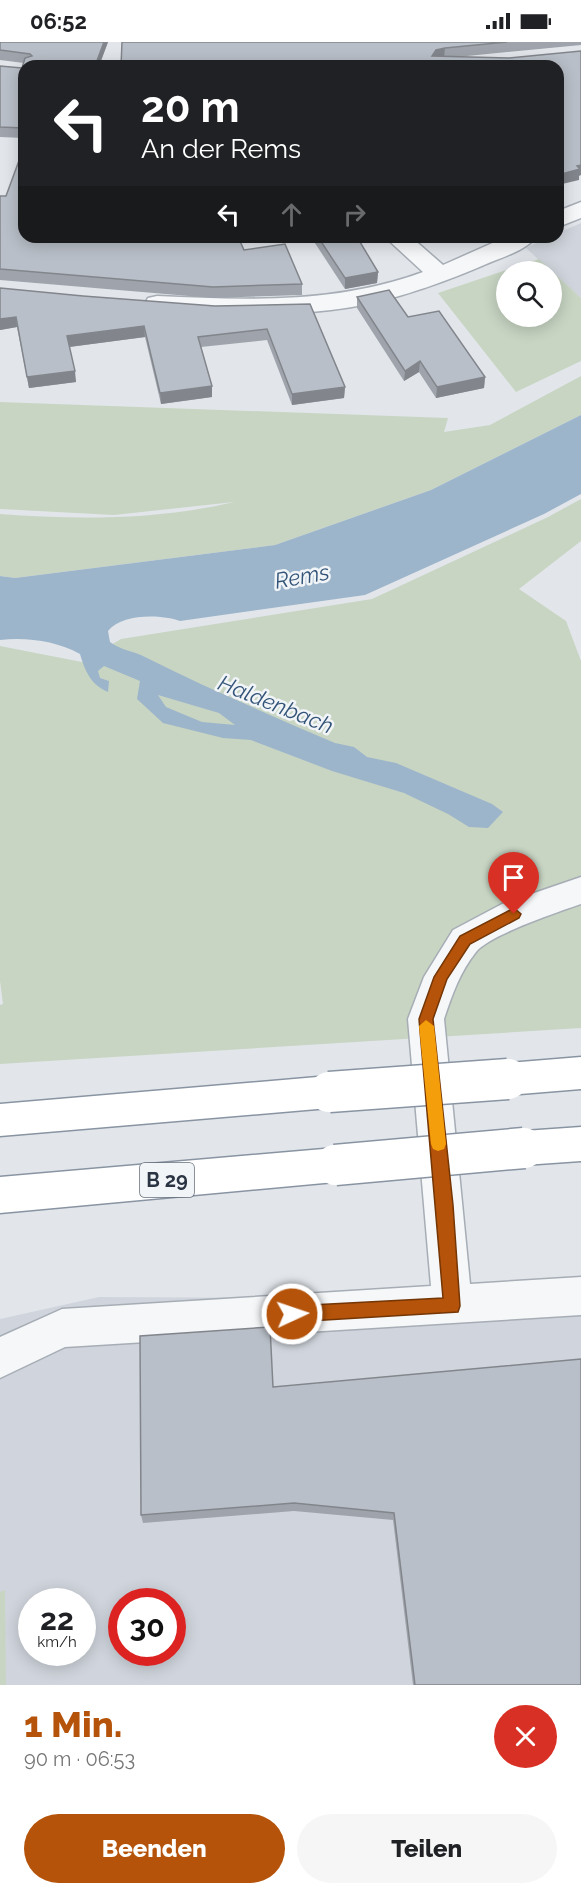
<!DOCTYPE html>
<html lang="de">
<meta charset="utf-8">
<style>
body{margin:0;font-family:Raleway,sans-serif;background:#f6f6f6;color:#202124;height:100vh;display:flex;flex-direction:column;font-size:22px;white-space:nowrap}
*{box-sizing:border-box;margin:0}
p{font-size:20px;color:#757577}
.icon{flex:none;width:33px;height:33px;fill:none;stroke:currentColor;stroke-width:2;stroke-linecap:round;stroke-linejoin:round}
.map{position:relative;height:1643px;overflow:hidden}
.drawer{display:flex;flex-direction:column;background:#fff;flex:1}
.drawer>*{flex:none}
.hud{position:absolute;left:18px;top:18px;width:546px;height:183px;border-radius:18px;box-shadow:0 3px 15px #0003;background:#202124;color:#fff;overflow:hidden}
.tools{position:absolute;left:496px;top:219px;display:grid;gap:12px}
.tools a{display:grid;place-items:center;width:66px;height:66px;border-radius:50%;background:#fff;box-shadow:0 3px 15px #0003;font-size:30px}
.speed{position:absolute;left:18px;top:1546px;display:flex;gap:12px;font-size:30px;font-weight:700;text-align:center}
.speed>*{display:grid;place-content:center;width:78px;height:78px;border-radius:50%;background:#fff;box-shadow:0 3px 15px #0003;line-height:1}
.speed small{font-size:15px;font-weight:400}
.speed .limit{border:9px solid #d22;background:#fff;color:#111}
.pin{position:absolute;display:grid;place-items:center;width:51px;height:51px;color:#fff;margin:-62px -26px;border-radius:50% 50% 50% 0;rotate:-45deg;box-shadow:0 0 6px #0007}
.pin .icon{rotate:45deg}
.me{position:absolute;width:66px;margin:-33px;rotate:87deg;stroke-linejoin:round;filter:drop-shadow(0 0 4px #0008)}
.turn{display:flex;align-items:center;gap:21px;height:126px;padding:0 24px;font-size:27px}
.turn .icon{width:78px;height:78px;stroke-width:2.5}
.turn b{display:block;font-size:42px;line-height:51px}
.lanes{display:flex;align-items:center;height:57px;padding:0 24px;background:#0003;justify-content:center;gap:30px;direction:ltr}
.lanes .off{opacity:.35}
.round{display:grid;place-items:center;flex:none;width:63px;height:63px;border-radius:32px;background:#f6f6f6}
.overview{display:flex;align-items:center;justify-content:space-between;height:102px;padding:0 24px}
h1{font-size:36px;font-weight:800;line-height:45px;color:#b45309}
.action{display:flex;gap:12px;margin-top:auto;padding:12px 24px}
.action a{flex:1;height:69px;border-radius:36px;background:#b45309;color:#fff;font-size:24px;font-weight:800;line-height:69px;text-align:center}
.action a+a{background:#f6f6f6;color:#202124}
.status{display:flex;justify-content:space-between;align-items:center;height:42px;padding:0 30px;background:#fff;direction:ltr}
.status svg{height:16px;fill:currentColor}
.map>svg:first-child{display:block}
</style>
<div class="status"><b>06:52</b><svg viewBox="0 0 49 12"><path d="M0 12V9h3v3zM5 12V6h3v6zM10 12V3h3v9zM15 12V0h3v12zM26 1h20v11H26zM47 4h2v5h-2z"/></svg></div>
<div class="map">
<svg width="581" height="1643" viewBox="0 0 581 1643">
<rect width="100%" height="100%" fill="#e2e6eb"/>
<g fill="#d0d5dd" fill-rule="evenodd">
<path d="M581,181V256L526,206L549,195H558V191Z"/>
<path d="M99,1255L581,1257V1643H0V1277ZM32,1560H82V1611H32ZM122,1560H172V1611H122Z"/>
</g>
<g fill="#c8d5c3" fill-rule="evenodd">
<path d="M539,217L581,256V319L516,350L438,251ZM507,230H552V274H507Z"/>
<path d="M581,334V373L431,448L275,503L15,536L0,534V472C78,478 157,478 234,460L114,473L0,467V360L448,376L444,390L490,383Z"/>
<path d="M581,457V499L519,547L566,579L581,619V986L0,1022V963L3,962L0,939V604L82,620L121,597L372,557L548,475Z"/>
<path d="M5,1548L6,1643H0V1550Z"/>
</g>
<path fill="#9db5cb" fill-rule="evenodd" d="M581,373V452L544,472L365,553L180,579C159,572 122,572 108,589L110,600C122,609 135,609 147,616C209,647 272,674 335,701L354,705L367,715L396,721L492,762L503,770L488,786L469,785L448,772L404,751L332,729L251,698L223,696L163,681L137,657L140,639L104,624L98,629L100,636L109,639L108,650C91,643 85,629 80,612C56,599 27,595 0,598V534L15,536L275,503L431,448ZM158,653L219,671L235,683L202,680L166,665Z"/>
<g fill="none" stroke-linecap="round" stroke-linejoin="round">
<defs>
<g id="street">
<path d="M581,160V176L558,185V169Z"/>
<path d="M385,195H411L443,223L506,195H536C526,209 499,216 484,223C435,244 383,262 331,268C273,275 215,271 157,268L148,266L145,261L148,256L157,254C249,258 336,262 423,230Z"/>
<path d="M581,835V862C558,870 489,893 476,910C460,930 452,953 444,977L470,1242L581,1235V1273L65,1305L0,1336V1295L62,1267L431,1244L408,977L424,935L453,888L502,862Z"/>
</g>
<g id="highway">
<path d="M581,1015V1047L508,1053L495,1048L490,1037L495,1026L508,1021Z"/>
<path d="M329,1034L342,1039L347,1050L342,1061L329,1066L0,1094V1062Z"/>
<path d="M581,1085V1119L524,1123L511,1118L505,1106L511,1094L524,1089Z"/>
<path d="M335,1106L348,1111L354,1123L348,1135L335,1140L0,1171V1135Z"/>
</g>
</defs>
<use href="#street" stroke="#a7adb5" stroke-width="3"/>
<use href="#highway" stroke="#8994a2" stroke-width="3"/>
<use href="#street" fill="#f5f7f9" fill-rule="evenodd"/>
<use href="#highway" fill="#fff" fill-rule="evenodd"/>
<defs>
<g id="highway-bridge">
<path d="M329,1050L508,1037"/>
<path d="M335,1123L524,1106"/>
</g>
</defs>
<use href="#highway-bridge" stroke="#8994a2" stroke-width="43" stroke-linecap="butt"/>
<use href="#highway-bridge" stroke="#fff" stroke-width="40"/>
</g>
<g fill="#9fa4ac">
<path d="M0,0H108L99,24H24V96L0,95V24L22,26L24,21L0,18Z"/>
<path d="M122,0H581V3L457,15L579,134V138Z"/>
<path d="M0,154H6L24,195L190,199L244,208L302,242V253L213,256L0,238Z"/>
<path d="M311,195H357L378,230L377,241L345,247Z"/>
<path d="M0,246L83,254L215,264L310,262L345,345L344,356L292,363L267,298L201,305L212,344V355L161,362L145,295L69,305L76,340L29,346L17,285L0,288Z"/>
<path d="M357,255L408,275L485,335L484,346L436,356L419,330L404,339L357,266Z"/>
<path d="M273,1345L581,1643H413L393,1478L294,1469L143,1481L141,1473Z"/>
</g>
<g fill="#82868c">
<path d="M104,0H108L99,24H95Z"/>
<path d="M445,6L444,16L432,14L436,8Z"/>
<path d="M581,123V133L579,134V138L558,143V133Z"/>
<path d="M462,195H477L462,199Z"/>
<path d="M378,230L377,241L345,247V236Z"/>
<path d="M16,275L17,285L0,288V277Z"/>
<path d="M144,284L145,295L69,305L67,294Z"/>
<path d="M420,319L419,330L404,339L405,329Z"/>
<path d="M75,329L76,340L29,346L27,335Z"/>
<path d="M485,335L484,346L436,356L437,345Z"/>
<path d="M212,344V355L161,362L160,351Z"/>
<path d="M345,345L344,356L292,363V352Z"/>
</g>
<g fill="#b9bfc8" stroke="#82868c" stroke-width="1.5">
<path d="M0,0H104L95,24H24V86L0,85V24L22,26L25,16L32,14L30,12L0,8Z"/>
<path d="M122,0H507L445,6L436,8L432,14L509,16L581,9V123L577,124L580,127L558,133V24H121Z"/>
<path d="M24,105V195H189L190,199L216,200L239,197L244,208L285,202L302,242L213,245L0,227V154H6Z"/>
<path d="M318,195H357L378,230L345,236Z"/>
<path d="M0,246L83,254L215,264L310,262L345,345L292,352L267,287L198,295L212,344L160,351L144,284L67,294L75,329L27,335L16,275L0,277Z"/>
<path d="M389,248L408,275L439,269L485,335L437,345L420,319L405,329L357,255Z"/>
<path d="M270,1285L273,1345L581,1317V1643H415L394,1471L294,1461L141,1473L140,1294Z"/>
</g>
<path fill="#b45309" stroke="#753606" stroke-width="1.5" d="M514,866L521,872L519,876L470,902L447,937L433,977L453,1163L460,1264L458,1270L292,1280L286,1278L284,1272L286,1266L292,1264L443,1256L419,977L434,935L460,894Z"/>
<path fill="#f59e0b" d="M426,978L434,984L446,1102L444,1107L438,1109L433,1107L431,1102L419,984Z"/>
<g text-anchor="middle" stroke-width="5" stroke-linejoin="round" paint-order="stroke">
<rect fill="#f2f5f8" stroke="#666e79" stroke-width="1.5" x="140" y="1121" width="54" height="34" rx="4.5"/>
<g font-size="20" font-weight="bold" fill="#2a3443">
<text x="167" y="1145">B 29</text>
</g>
<g font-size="22" font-style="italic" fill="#335478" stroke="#f2f5f8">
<text transform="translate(302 534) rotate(-10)" y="8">Rems</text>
<text transform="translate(276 662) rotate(22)" y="8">Haldenbach</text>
</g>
</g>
</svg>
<div class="tools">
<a><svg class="icon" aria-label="search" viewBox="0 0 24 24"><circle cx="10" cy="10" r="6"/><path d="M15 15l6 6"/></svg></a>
</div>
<div class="speed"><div>22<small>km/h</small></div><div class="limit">30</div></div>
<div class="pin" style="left:514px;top:872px;background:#d93025"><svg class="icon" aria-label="arrive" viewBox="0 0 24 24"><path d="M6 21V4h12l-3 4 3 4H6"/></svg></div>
<svg class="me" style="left:292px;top:1272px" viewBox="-20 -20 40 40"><circle r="17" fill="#b45309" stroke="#fff" stroke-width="3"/><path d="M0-11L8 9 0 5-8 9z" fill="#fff"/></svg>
<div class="hud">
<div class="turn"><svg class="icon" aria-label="left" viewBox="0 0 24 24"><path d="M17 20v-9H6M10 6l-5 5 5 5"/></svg><div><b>20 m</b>An der Rems</div></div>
<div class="lanes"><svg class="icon" aria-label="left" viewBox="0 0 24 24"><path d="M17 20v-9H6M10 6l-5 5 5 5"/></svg><svg class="icon off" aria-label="ahead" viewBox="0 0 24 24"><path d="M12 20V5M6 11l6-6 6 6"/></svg><svg class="icon off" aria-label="right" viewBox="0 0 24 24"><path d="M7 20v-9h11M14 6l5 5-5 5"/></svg></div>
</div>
</div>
<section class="drawer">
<div class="overview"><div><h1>1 Min.</h1><p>90 m · 06:53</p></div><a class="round" style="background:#d93025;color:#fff"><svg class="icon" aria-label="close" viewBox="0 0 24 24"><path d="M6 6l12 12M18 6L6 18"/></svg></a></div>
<div class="action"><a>Beenden</a><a>Teilen</a></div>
</section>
